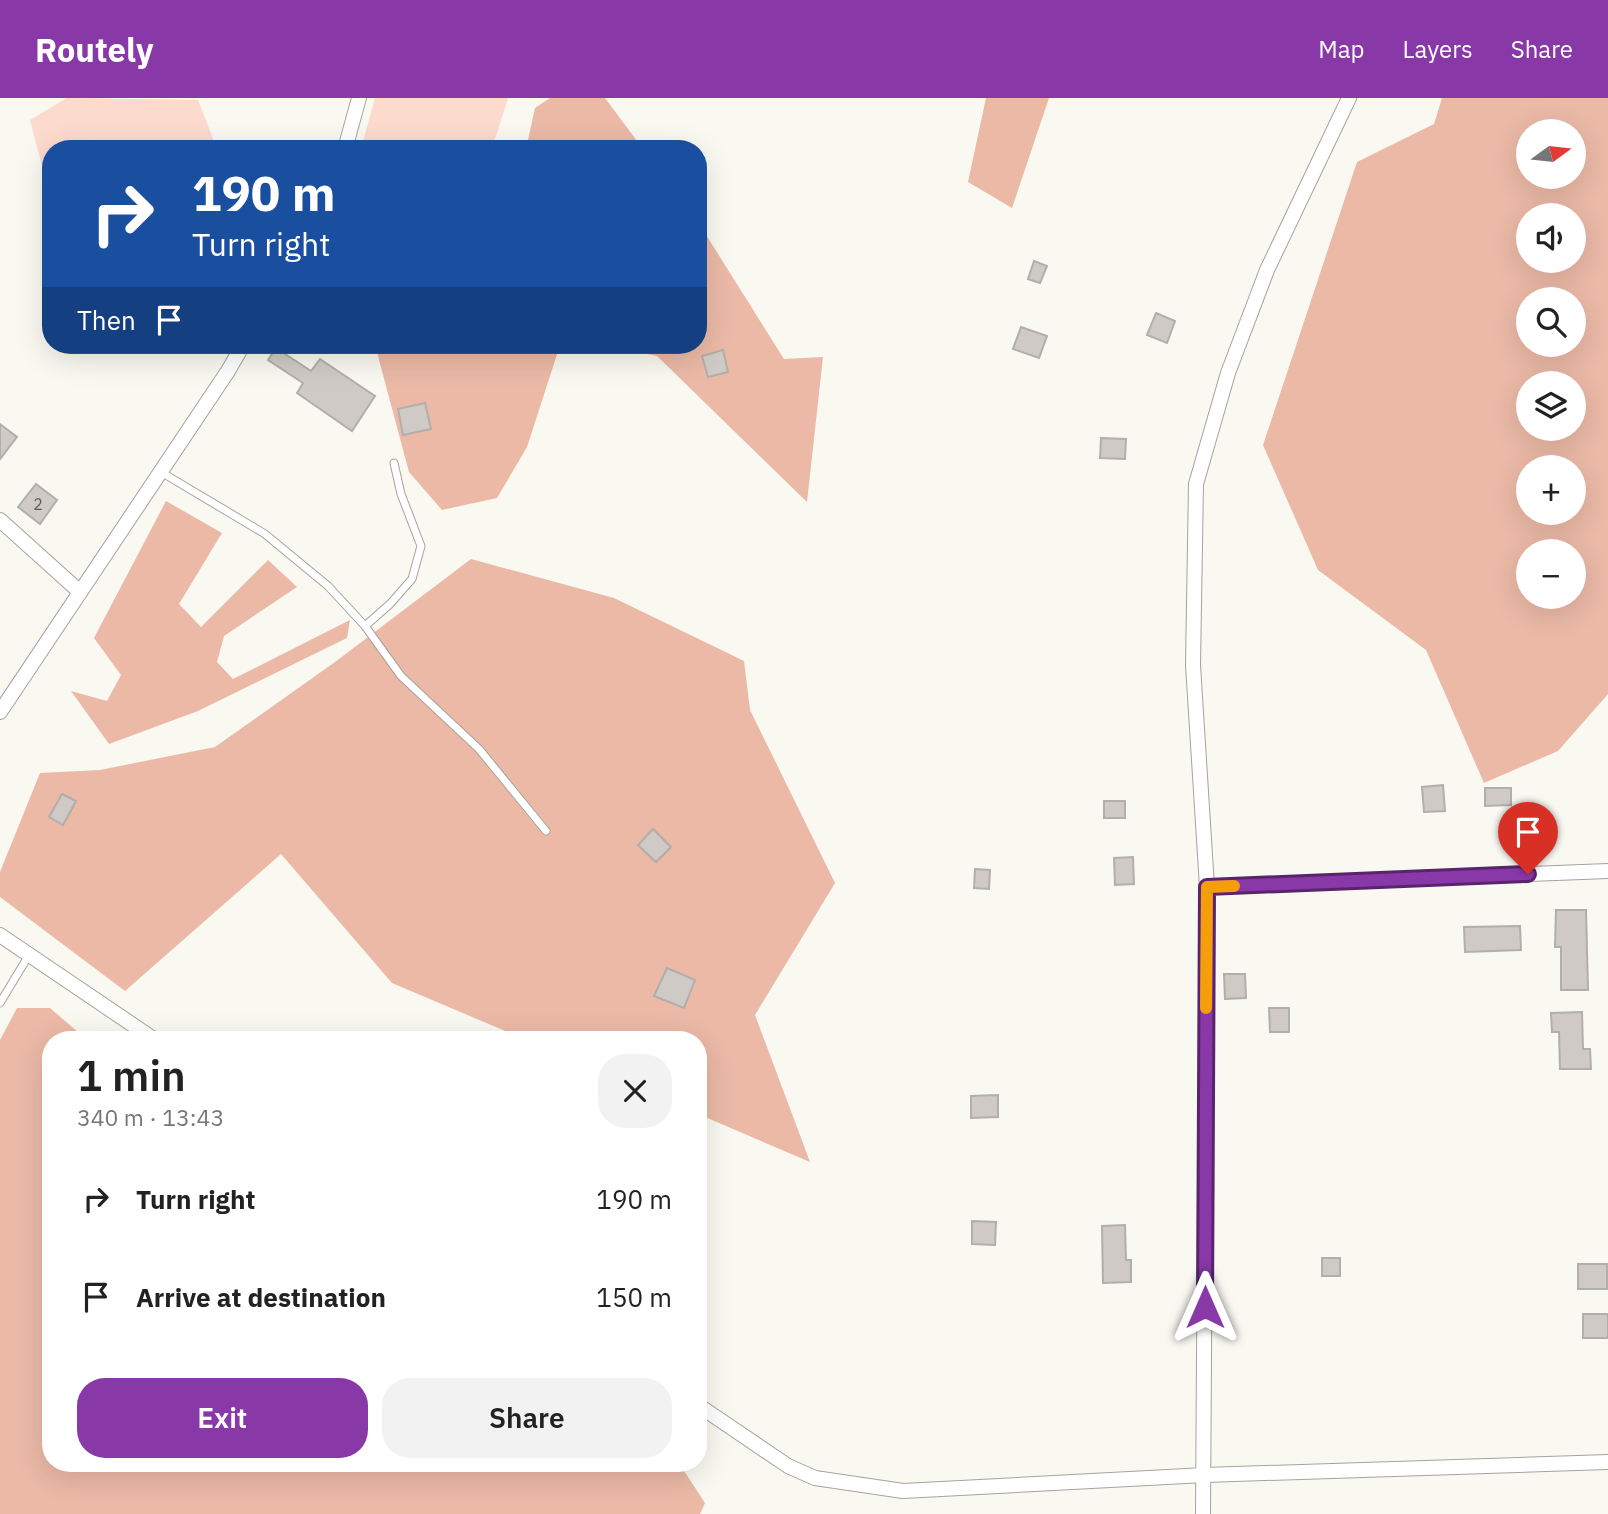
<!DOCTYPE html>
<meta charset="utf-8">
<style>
body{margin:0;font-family:"IBM Plex Sans",sans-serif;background:#f2f2f2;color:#222;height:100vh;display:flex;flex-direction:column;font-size:26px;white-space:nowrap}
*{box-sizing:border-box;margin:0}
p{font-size:23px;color:#767676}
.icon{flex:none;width:38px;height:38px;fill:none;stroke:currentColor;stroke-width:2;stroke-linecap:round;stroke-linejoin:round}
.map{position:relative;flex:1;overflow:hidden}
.details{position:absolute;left:42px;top:933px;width:665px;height:441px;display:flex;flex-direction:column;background:#fff;border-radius:28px;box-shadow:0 7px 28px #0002}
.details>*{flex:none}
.hud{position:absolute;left:42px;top:42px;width:665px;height:214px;border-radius:28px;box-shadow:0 7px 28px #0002;background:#1a4fa0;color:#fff;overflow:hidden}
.needle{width:46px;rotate:75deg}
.controls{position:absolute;left:1516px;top:21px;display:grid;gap:14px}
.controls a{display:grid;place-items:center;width:70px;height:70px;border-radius:50%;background:#fff;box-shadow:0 7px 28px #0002;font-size:35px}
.pin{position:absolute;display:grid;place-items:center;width:60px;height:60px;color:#fff;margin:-72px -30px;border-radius:50% 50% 50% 0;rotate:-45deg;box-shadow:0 0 7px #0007}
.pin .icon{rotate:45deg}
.me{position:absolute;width:77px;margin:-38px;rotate:0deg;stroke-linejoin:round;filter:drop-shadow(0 0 5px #0008)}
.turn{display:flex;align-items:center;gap:24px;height:147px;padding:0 35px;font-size:32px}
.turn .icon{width:91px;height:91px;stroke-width:2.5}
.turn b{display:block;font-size:49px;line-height:60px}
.then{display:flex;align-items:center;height:66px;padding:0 35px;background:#0003;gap:14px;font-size:26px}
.round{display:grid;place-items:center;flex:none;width:74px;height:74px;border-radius:28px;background:#f2f2f2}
.head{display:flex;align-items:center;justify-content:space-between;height:119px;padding:0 35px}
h1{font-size:42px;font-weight:600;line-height:52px}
.action{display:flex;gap:14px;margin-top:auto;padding:14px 35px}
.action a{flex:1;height:80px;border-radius:28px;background:#8938a8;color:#fff;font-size:28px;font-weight:600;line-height:80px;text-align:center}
.action a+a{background:#f2f2f2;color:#222}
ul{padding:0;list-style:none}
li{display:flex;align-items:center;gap:21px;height:98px;padding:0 35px}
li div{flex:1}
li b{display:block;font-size:26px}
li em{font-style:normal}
header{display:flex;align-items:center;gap:42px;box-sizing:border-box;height:98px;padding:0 35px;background:#8938a8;color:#fff}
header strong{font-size:33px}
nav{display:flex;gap:38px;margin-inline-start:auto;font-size:24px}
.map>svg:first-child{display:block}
</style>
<header>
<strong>Routely</strong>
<nav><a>Map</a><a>Layers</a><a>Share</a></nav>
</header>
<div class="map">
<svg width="1608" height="1416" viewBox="0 0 1608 1416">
<rect width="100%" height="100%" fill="#f9f8f1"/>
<g fill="#fcdacd">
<path d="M67,0L198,2L217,51H51V102L30,22Z"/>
<path d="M375,0H508L492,51H361Z"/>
</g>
<g fill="#ebb9a6" fill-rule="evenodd">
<path d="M550,0H605L643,51H526L535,10Z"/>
<path d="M986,0H1049L1012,110L968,84Z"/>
<path d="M1442,0H1608V596L1558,653L1484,685L1426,552L1318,472L1263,347L1357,64L1434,26ZM1573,33V79H1528V33ZM1573,117V163H1528V117ZM1573,201V247H1528V201ZM1573,285V331H1528V285ZM1573,369V415H1528V369ZM1528,453H1573V499H1528Z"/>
<path d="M698,124L784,261L823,259L807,404L657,258L605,247H698Z"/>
<path d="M375,247H560L527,349L497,400L442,412L409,374Z"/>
<path d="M166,403L222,435L179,506L201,529L268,462L297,489L224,538L217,564L233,581L350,522L347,540L198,613L109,646L71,593L107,603L121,577L94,540Z"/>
<path d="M471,461L614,500L744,563L750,612L835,785L755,917L810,1064L698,1016V942L524,941L392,885L281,756L125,893L0,799V774L40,675L100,672L215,649L335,564Z"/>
<path d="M17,910H50L86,941L51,942V1365H679L705,1405L700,1416H0V942Z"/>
</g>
<g fill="#cfcac5" stroke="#b2aea9" stroke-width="2">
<path d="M1034,163L1047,168L1040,185L1028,181Z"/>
<path d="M1156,215L1175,223L1167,245L1147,237Z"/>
<path d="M1021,229L1047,238L1039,260L1013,251Z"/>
<path d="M276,250L311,273L320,261L375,298L352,333L297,295L303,285L268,262Z"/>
<path d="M723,252L728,274L708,279L702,258Z"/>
<path d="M425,305L431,331L403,337L398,311Z"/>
<path d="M0,326L17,339L0,361Z"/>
<path d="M1101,340L1126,341L1125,361L1100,360Z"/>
<path d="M36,386L57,402L40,426L18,409Z"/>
<path d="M1443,687L1445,713L1424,714L1422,689Z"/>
<path d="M1485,690H1511V707L1485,708Z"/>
<path d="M62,696L76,703L63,727L49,719Z"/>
<rect x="1104" y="703" width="21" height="17"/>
<path d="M653,731L671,749L656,764L638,747Z"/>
<path d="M1133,759L1134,786L1115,787L1114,760Z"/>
<path d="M975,771L990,772L989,791L974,790Z"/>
<path d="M1556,812H1586L1588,892H1561V849H1555Z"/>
<path d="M1520,828L1521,852L1465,854L1464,829Z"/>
<path d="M667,870L695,882L684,910L654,898Z"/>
<path d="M1224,876H1245L1246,900L1225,901Z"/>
<path d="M1269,910H1289V934H1270Z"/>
<path d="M1582,914L1583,951H1590L1591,971H1560L1559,934H1552L1551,915Z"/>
<path d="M998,997V1019L971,1020V998Z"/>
<path d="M972,1123L996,1124L995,1147L972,1146Z"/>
<path d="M1125,1127L1126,1162H1131V1184L1103,1185L1102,1128Z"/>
<rect x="1322" y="1160" width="18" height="18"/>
<rect x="1578" y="1166" width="29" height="25"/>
<rect x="1583" y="1216" width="25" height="24"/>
</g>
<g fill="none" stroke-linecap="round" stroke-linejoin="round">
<defs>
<g id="service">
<path d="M161,374L265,436L328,488L365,528L401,578L479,651L546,733"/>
<path d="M365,528L390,506L412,481L421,448L401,396L394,365"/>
<path d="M0,905L29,857"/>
</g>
<g id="minor">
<path d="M345,51L359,0"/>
<path d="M0,422L80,494"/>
<path d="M0,614L228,273L243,247"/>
<path d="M1207,789L1608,773"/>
<path d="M0,837L155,942"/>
<path d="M698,1307L788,1368L815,1380L903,1393L1205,1377L1608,1364"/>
<path d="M1203,1416L1207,789L1193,567L1196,386L1228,275L1267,172L1349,0"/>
</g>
</defs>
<use href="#service" stroke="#a4a39d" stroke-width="9"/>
<use href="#minor" stroke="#a4a39d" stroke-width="16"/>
<use href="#service" stroke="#fff" stroke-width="7"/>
<use href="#minor" stroke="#fff" stroke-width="14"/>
</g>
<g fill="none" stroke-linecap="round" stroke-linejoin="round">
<defs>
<path id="route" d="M1205,1209L1207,789L1528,776"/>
</defs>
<use href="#route" stroke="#59246d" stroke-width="18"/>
<use href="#route" stroke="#8938a8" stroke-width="12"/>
<path stroke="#f59e0b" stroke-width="12" d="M1206,910L1207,789L1234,788"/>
</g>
<g text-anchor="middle" stroke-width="5" stroke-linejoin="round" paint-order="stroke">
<g font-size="16" fill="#5c5b58">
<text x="38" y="412">2</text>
</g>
</g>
</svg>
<div class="controls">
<a><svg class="needle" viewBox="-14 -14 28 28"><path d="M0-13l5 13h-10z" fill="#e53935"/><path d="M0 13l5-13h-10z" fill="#767676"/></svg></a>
<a><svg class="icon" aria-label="sound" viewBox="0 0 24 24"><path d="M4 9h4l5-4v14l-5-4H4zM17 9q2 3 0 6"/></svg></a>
<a><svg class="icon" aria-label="search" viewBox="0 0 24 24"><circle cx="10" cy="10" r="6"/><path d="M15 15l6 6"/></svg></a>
<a><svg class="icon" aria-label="layers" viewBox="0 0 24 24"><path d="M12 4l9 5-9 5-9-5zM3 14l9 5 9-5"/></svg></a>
<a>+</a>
<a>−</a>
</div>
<div class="pin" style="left:1528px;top:776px;background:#d93025"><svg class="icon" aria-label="arrive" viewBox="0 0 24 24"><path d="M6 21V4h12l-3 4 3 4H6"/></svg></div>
<svg class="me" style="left:1205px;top:1209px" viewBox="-20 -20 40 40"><path d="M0-17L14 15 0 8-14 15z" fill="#8938a8" stroke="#fff" stroke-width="4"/></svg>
<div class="hud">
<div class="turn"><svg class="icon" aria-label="right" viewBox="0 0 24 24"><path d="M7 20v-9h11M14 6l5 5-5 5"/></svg><div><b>190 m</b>Turn right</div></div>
<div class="then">Then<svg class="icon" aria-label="arrive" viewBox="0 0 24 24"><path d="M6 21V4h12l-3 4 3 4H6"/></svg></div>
</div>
<section class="details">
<div class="head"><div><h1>1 min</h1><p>340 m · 13:43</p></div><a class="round"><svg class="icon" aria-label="close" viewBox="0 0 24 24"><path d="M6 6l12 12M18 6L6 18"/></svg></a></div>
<ul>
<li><svg class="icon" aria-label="right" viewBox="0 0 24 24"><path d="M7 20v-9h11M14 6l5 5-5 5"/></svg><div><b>Turn right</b></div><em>190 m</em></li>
<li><svg class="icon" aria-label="arrive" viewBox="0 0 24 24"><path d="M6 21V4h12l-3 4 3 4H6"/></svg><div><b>Arrive at destination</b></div><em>150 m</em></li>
</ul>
<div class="action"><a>Exit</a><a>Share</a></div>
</section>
</div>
